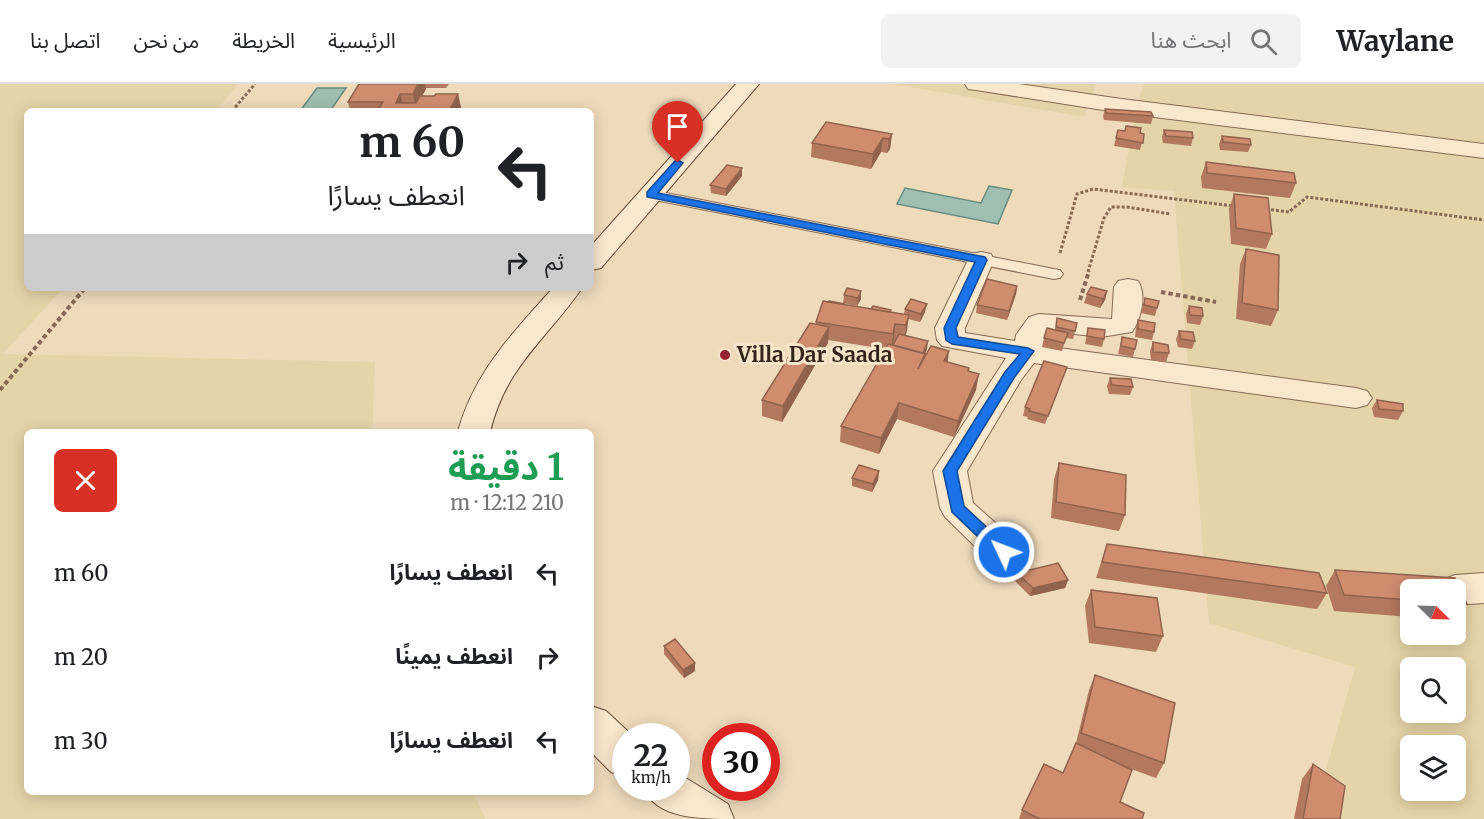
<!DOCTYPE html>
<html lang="ar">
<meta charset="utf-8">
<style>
body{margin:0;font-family:Merriweather,"Noto Sans Arabic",serif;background:#f2f2f2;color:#202124;direction:rtl;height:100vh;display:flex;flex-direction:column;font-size:22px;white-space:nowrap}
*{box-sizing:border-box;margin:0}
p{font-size:20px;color:#757577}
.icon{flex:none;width:33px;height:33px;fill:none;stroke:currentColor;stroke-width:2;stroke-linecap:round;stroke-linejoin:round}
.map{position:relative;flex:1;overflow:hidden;direction:ltr}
.details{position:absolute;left:24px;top:345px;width:570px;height:366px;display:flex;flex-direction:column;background:#fff;border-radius:9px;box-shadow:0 3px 15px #0003;direction:rtl}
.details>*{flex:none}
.top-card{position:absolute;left:24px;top:24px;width:570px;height:183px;border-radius:9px;box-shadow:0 3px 15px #0003;direction:rtl;background:#fff;color:#202124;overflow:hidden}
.needle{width:39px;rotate:113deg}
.tools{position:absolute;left:1400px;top:495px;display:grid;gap:12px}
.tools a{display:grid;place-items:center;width:66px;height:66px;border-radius:9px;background:#fff;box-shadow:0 3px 15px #0003;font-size:30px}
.speed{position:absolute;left:612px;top:639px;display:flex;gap:12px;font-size:30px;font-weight:700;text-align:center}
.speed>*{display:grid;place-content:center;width:78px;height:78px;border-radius:50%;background:#fff;box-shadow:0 3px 15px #0003;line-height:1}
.speed small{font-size:15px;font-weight:400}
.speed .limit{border:9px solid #d22;background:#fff;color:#111}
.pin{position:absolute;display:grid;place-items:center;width:51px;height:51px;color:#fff;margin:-62px -26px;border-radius:50% 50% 50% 0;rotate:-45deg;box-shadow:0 0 6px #0007}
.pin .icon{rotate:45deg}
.me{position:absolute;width:66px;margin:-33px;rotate:313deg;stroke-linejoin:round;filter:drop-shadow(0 0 4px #0008)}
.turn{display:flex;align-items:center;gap:21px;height:126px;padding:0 30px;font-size:27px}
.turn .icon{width:78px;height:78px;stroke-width:2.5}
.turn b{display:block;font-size:42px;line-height:51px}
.then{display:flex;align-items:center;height:57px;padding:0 30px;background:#0003;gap:12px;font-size:22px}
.round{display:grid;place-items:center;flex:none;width:63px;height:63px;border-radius:9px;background:#f2f2f2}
.summary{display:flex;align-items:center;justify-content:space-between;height:102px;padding:0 30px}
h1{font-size:36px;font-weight:700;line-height:45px;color:#1e9e55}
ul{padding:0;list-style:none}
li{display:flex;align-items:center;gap:18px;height:84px;padding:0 30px}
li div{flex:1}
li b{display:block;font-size:22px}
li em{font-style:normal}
header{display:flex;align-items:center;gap:36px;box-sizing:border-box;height:84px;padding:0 30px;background:#fff;border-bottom:2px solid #e0e0e0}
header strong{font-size:28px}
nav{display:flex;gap:33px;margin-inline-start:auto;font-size:21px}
.search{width:420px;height:54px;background:#f2f2f2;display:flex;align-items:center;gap:15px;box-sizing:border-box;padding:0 21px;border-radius:9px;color:#757577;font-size:22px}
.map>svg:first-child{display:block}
</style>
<header>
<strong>Waylane</strong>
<div class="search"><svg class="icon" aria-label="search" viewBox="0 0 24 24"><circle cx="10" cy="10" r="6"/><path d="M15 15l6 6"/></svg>ابحث هنا</div>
<nav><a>الرئيسية</a><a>الخريطة</a><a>من نحن</a><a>اتصل بنا</a></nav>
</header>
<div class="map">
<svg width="1484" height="735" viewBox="0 0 1484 735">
<rect width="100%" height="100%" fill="#efdaba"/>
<g fill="#e5d4a7" fill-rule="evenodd">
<path d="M0,0H238L216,27H27V204H63L3,270L375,278L372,348H27V708H473L485,735H0Z"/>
<path d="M893,0H1096L1084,33Z"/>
<path d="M1144,0H1484V735H1312L1355,583L1209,539L1174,107L1122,103L1136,24ZM1410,506H1455V550H1410ZM1410,584H1455V628H1410ZM1410,662H1455V706H1410Z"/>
</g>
<g fill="#9fbfb2" stroke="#678c7f" stroke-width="1.5">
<path d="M317,4H346L330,27H300Z"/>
<path d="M989,102L1012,106L998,140L897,120L905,104L981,119Z"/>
</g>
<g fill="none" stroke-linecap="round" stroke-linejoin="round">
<defs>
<path id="lane" d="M651,106L1054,185L1060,186L1063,190L1060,194L1054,195L645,114L643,111Z"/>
<g id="street">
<path d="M965,0H1019L1122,15L1484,60V74L1122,29L976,6L968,5Z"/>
<path d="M981,168L991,170L994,176L965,244V249L1015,257L1016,251L1029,233L1039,230L1112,235L1114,203L1118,197L1128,195L1138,197C1147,211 1141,235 1132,248L1101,253L1048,247L1044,262L1356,304L1367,307L1372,314L1367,321L1356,324L1034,279L1021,296L967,387L973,419L1017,458L1022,468L1017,478L1004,482L991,478L945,433L940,424L933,387L1006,274L942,262L937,256L935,244L968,176L971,170Z"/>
<path d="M1484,489V519L1455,521V506H1437L1442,496L1455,491Z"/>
</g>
<g id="secondary">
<path d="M736,0H759L601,184L591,186V162Z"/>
<path d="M553,204H582C546,256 506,282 490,348H458C473,290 514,247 553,204Z"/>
<path d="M591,622L606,627L633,652H626V693L611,688L591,668Z"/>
<path d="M676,688L728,720L734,735C700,735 657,735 643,704H676Z"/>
</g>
</defs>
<use href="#lane" stroke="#866a54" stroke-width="2"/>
<use href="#street" stroke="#866a54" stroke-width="2"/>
<use href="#secondary" stroke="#674b38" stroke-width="2"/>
<g stroke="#866a54" stroke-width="3" stroke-dasharray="3 2" stroke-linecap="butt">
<path d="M232,27L255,0"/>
<path d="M1266,125L1289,128L1307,113L1484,136"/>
<path d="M1060,169L1077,110L1093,105L1234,122"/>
<path d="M1088,188L1104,134L1111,123H1127L1171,130"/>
</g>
<g stroke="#866a54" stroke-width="4" stroke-dasharray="4.5 3" stroke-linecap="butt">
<path d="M1161,208L1216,218"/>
<path d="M1080,216L1089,187"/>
<path d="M0,306L85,204"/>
</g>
<use href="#lane" fill="#fae8cd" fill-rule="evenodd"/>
<use href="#street" fill="#fae8cd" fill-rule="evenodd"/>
<use href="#secondary" fill="#fae8cd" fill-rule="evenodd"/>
</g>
<g fill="#b2795f">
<path d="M359,0H449L446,4H426L422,12H434L458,10L461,24L459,27H350L348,18Z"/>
<path d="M1105,25L1153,32L1151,40L1104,36L1103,32Z"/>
<path d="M1118,46L1144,50L1140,66L1114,62Z"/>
<path d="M1164,46L1193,54L1191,62L1163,59L1162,53Z"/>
<path d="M892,50L890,65L887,69L881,68L871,85L811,73L812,59Z"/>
<path d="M1222,52L1251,61L1248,68L1220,66L1219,60Z"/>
<path d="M1206,78L1296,99L1290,114L1202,104L1201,93Z"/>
<path d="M742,92L726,112L711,109L710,101Z"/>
<path d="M1234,110L1272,150L1266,165L1231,160L1229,125Z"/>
<path d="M1246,165L1278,226L1271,242L1236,235L1240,180Z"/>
<path d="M1017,202L1016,210L1007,236L976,229L977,221Z"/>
<path d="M861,207V215L857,222L843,219L844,211Z"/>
<path d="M1107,207L1105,216L1100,224L1084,219L1087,210Z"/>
<path d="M1145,214L1157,224L1155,232L1141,229Z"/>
<path d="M845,221L871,225L891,226V228L904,230L905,225L925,228L920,238L908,235L905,251L927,265L924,274L947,278L968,287L976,306L954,353L897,335L879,370L840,358L841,342L885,265L828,256V259L782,338L762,332V316L816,240V238Z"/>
<path d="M1189,222L1203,232L1200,241L1187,239L1186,230Z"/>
<path d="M1057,234L1077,239L1073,255L1066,254L1062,267L1042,263L1044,254L1055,246Z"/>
<path d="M1138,236L1154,248L1152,256L1135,253L1136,244Z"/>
<path d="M1088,244L1104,255L1102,263L1085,260Z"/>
<path d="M1179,247L1195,257L1192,265L1178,263L1176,255Z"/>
<path d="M1122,253L1135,265L1133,273L1118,270Z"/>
<path d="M1153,258L1169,269L1166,278L1151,276L1150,267Z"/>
<path d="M1064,291L1045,340L1027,335L1028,333L1023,332L1025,323Z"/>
<path d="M1110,294L1133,303L1130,311L1109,310L1107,302Z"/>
<path d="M1377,316L1403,327L1398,336L1374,333L1372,324Z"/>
<path d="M1059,379L1125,431L1119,447L1051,434L1054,395Z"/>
<path d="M879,387L878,396L872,408L852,402V394Z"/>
<path d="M1107,460L1327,509L1317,525L1096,494Z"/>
<path d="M1335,486L1455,494L1467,520L1455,535V506H1410V533L1334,527L1326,502Z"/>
<path d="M1017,489L1068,496L1065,504L1030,512L1015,497Z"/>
<path d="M1091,506L1163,552L1156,568L1089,559L1085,522Z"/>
<path d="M664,562L695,587L684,594L664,570Z"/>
<path d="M1095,591L1164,679L1156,694L1123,682L1120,718L1142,735H1019L1022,726L1063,689L1076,659L1089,606Z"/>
<path d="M1313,680L1340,735H1294L1302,695Z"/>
</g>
<g fill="#91634d">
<path d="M418,0H425L426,5L416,24L413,10Z"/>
<path d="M400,10L404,24L396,19Z"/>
<path d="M458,10L461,24L459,27H449Z"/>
<path d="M892,50L890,65L887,69L889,55Z"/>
<path d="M883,54L881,68L871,85L873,70Z"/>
<path d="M742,84V92L726,112V105Z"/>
<path d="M1017,202L1016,210L1007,236L1009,227Z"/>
<path d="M861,207V215L857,222L858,214Z"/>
<path d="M1107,207L1105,216L1100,224L1103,215Z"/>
<path d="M927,220L925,228L920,238L921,230Z"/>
<path d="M909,231L907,247L904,257L906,241Z"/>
<path d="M895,240L894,255L891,266L893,250Z"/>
<path d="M829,243L828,259L782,338L783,322Z"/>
<path d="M928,257L927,265L919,282L920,274Z"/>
<path d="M949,267L947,283L944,277Z"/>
<path d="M979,290L976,306L954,353L958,337Z"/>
<path d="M899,319L897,335L879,370L881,354Z"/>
<path d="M879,387L878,396L872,408L873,400Z"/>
<path d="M1068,496L1065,504L1030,512L1033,504Z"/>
<path d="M695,579V587L684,594L683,586Z"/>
</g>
<g fill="#cf8d6e" stroke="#91634d" stroke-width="1.5">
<path d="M359,0H418L413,10H400L396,19H416L420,12H434L436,10H458L449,27H377L383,18H348Z"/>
<path d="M1105,25L1151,28L1153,32L1106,29Z"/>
<path d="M826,38L892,50L889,55L883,54L873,70L812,59Z"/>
<path d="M1126,42L1141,44L1140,49L1144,50L1143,59L1116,54L1118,46L1125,47Z"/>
<path d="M1164,46L1192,48L1193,54L1166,52Z"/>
<path d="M1222,52L1250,55L1251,61L1223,58Z"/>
<path d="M1206,78L1294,89L1296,99L1207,89Z"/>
<path d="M727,81L742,84L726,105L710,101Z"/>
<path d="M1234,110L1268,114L1272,150L1236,144Z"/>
<path d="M1246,165L1279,171L1278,226L1242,219Z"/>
<path d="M987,195L1017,202L1009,227L977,221Z"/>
<path d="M1091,203L1107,207L1103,215L1087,210Z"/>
<path d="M847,204L861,207L858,214L844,211Z"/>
<path d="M1145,214L1159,217L1157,224L1144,221Z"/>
<path d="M911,215L927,220L921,230L905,225Z"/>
<path d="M823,217L909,231L906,241L895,240L893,250L816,238Z"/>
<path d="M829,217L845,220L828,218Z"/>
<path d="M873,222L891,226L890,228L871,225Z"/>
<path d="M1189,222L1202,224L1203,232L1190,231Z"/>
<path d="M1057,234L1077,239L1075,247L1056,243Z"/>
<path d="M1138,236L1155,239L1154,248L1138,245Z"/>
<path d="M810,239L829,243L783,322L762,316Z"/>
<path d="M1047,244L1068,249L1064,259L1044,254Z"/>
<path d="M1088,244L1105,246L1104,255L1087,252Z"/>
<path d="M1179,247L1193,248L1195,257L1181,255Z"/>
<path d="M899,250L928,257L923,269L893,261Z"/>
<path d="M1122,253L1137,256L1135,265L1121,262Z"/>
<path d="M1153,258L1168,261L1169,269L1153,268Z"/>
<path d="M888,260L925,270L918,285L931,262L949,267L944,277L969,284L968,287L979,290L958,337L899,319L881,354L841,342Z"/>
<path d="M1044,277L1067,283L1048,332L1029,327L1030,325L1025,323Z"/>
<path d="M1110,294L1131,295L1133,303L1112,301Z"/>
<path d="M1377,316L1403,320V327L1379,325Z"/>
<path d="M1059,379L1126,391L1125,431L1056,418Z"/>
<path d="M859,381L879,387L873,400L852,394Z"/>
<path d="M1107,460L1319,489L1327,509L1102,478Z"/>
<path d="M1058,479L1068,496L1033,504L1017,489Z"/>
<path d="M1335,486L1455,494L1467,520L1455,519V506H1410V516L1344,511Z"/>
<path d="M1091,506L1157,514L1163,552L1095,543Z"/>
<path d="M675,555L695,579L683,586L664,562Z"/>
<path d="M1095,591L1175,619L1164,679L1081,649Z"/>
<path d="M1076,659L1132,686L1120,718L1144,729L1142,735H1040L1022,726L1044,680L1063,689Z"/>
<path d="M1313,680L1345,702L1340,735H1303Z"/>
</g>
<path fill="#1a73e8" stroke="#114b97" stroke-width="1.5" d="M678,76L683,79L658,109L985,173L987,176L956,244L958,253L1028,264L1034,267L1014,294L957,387L964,422L1009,464L1011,468L1009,472H998L952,428L943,387L1005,288L1020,270L952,260L946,256L944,244L975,178L647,113V108L675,77Z"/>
<circle fill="#97222f" stroke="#f6e5ca" stroke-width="2" cx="725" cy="271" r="6"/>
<g text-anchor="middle" stroke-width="6" stroke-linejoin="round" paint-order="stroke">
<g font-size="21" font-weight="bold" fill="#34241a" stroke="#f6e5ca" text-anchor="start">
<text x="737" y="278">Villa Dar Saada</text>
</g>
</g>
</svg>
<div class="tools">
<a><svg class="needle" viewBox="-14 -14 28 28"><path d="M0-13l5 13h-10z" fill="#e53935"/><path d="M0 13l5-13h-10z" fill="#757577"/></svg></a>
<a><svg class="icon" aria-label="search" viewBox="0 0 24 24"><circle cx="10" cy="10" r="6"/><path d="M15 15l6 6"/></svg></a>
<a><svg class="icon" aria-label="layers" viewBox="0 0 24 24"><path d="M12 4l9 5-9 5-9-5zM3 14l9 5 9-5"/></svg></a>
</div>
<div class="speed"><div>22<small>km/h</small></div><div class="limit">30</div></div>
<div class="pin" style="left:678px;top:79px;background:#d93025"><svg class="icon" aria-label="arrive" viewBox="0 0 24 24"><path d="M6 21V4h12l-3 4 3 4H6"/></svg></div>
<svg class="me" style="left:1004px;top:468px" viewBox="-20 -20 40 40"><circle r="17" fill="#1a73e8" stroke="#fff" stroke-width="3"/><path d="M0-11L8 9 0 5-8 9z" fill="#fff"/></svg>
<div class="top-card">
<div class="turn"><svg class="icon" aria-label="left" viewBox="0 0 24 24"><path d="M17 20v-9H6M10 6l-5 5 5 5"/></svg><div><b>60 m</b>انعطف يسارًا</div></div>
<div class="then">ثم<svg class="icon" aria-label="right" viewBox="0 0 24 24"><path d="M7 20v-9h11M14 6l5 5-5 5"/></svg></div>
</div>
<section class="details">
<div class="summary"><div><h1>1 دقيقة</h1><p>210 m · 12:12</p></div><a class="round" style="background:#d93025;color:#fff"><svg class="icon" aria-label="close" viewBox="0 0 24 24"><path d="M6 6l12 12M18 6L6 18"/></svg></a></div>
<ul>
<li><svg class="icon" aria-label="left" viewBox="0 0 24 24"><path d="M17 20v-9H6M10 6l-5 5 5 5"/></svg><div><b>انعطف يسارًا</b></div><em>60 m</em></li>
<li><svg class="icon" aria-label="right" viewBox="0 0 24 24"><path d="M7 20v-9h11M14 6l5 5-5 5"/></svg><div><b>انعطف يمينًا</b></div><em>20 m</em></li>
<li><svg class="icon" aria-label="left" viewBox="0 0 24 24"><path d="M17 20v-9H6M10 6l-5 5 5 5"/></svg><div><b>انعطف يسارًا</b></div><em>30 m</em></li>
</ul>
</section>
</div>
